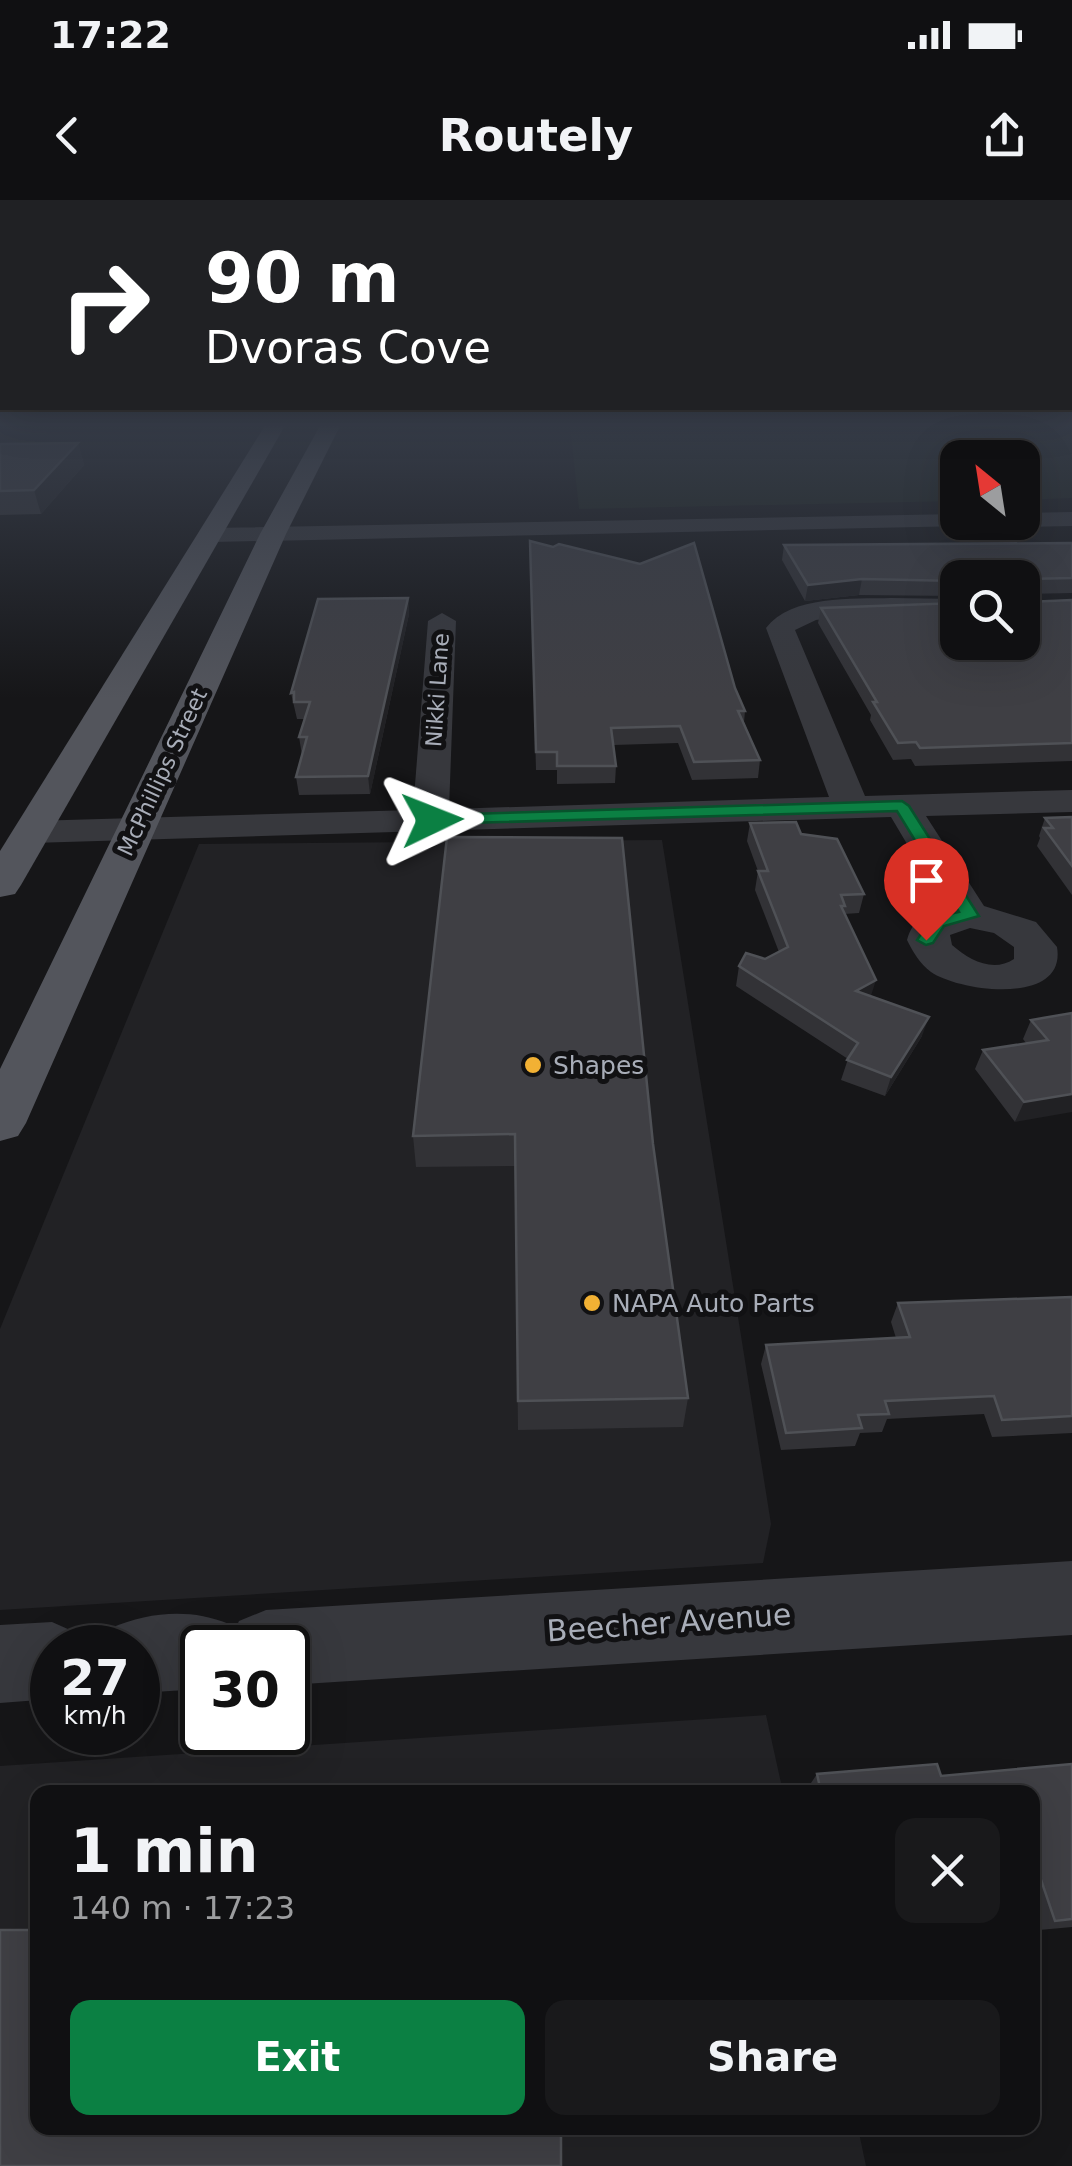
<!DOCTYPE html>
<meta charset="utf-8">
<style>
body{margin:0;font-family:"DejaVu Sans",sans-serif;background:#19191b;color:#f1f3f6;height:100vh;display:flex;flex-direction:column;font-size:38px;white-space:nowrap}
*{box-sizing:border-box;margin:0}
p{font-size:32px;color:#9c9d9f}
.icon{flex:none;width:55px;height:55px;fill:none;stroke:currentColor;stroke-width:2;stroke-linecap:round;stroke-linejoin:round}
.map{position:relative;flex:1;overflow:hidden}
.sheet{position:absolute;left:30px;top:1585px;width:1010px;height:350px;display:flex;flex-direction:column;background:#101012;border-radius:20px;box-shadow:0 10px 40px #0002,0 0 0 2px #303032}
.sheet>*{flex:none}
.hud{position:absolute;left:0px;top:0px;width:1072px;height:210px;box-shadow:0 10px 40px #0002,0 0 0 2px #303032;background:#202124;color:#fff;overflow:hidden}
.needle{width:65px;rotate:330deg}
.buttons{position:absolute;left:940px;top:240px;display:grid;gap:20px}
.buttons a{display:grid;place-items:center;width:100px;height:100px;border-radius:20px;background:#101012;box-shadow:0 10px 40px #0002,0 0 0 2px #303032;font-size:50px}
.speed{position:absolute;left:30px;top:1425px;display:flex;gap:20px;font-size:50px;font-weight:700;text-align:center}
.speed>*{display:grid;place-content:center;width:130px;height:130px;border-radius:50%;background:#101012;box-shadow:0 10px 40px #0002,0 0 0 2px #303032;line-height:1}
.speed small{font-size:25px;font-weight:400}
.speed .limit{border:5px solid #111;border-radius:15px;background:#fff;color:#111}
.pin{position:absolute;display:grid;place-items:center;width:85px;height:85px;color:#fff;margin:-102px -42px;border-radius:50% 50% 50% 0;rotate:-45deg;box-shadow:0 0 10px #0007}
.pin .icon{rotate:45deg}
.me{position:absolute;width:110px;margin:-55px;rotate:88deg;stroke-linejoin:round;filter:drop-shadow(0 0 8px #0008)}
.turn{display:flex;align-items:center;gap:35px;height:210px;padding:0 40px;font-size:45px}
.turn .icon{width:130px;height:130px;stroke-width:2.5}
.turn b{display:block;font-size:70px;line-height:85px}
.round{display:grid;place-items:center;flex:none;width:105px;height:105px;border-radius:20px;background:#19191b}
.head{display:flex;align-items:center;justify-content:space-between;height:170px;padding:0 40px}
h1{font-size:60px;font-weight:800;line-height:75px}
.cta{display:flex;gap:20px;margin-top:auto;padding:20px 40px}
.cta a{flex:1;height:115px;border-radius:20px;background:#0b8043;color:#fff;font-size:40px;font-weight:800;line-height:115px;text-align:center}
.cta a+a{background:#19191b;color:#f1f3f6}
.status{display:flex;justify-content:space-between;align-items:center;height:70px;padding:0 50px;background:#101012;direction:ltr}
.status svg{height:28px;fill:currentColor}
header{display:flex;justify-content:space-between;align-items:center;height:130px;padding:0 40px;background:#101012;font-size:45px;font-weight:800}
.map>svg:first-child{display:block}
</style>
<div class="status"><b>17:22</b><svg viewBox="0 0 49 12"><path d="M0 12V9h3v3zM5 12V6h3v6zM10 12V3h3v9zM15 12V0h3v12zM26 1h20v11H26zM47 4h2v5h-2z"/></svg></div>
<header><svg class="icon" aria-label="back" viewBox="0 0 24 24"><path d="M15 5l-7 7 7 7"/></svg>Routely<svg class="icon" aria-label="share" viewBox="0 0 24 24"><path d="M12 15V3M7 8l5-5 5 5M5 13v7h14v-7"/></svg></header>
<div class="map">
<svg width="1072" height="1966" viewBox="0 0 1072 1966">
<rect width="100%" height="100%" fill="#161618"/>
<g fill="#222225">
<path d="M662,640L771,1324L763,1363L0,1410V1129L199,644Z"/>
<path d="M766,1515L783,1592H38V1928H858L866,1966H0V1566Z"/>
</g>
<path fill="#1c231d" d="M1072,224V298L1023,300L1022,258H958L957,301L579,309L570,226Z"/>
<g fill="none" stroke-linecap="round" stroke-linejoin="round">
<g fill="#37383d" fill-rule="evenodd">
<path d="M1072,312V326L1022,327L1012,322H1022V313Z"/>
<path d="M958,314V322H969L966,326L213,342L201,335L213,328Z"/>
<path d="M891,398L958,399V415L836,417L816,420L795,430L865,596L1072,590V612L926,616L984,706L1036,722L1057,747C1067,806 960,792 931,772C920,764 913,752 907,740C913,719 925,713 945,708L891,617L32,643L19,640L13,632L19,624L32,621L413,610L428,421L442,413L456,421L449,609L829,597L766,428C791,395 853,399 891,398ZM970,728L994,733L1014,747V759C993,773 969,760 952,745L950,735Z"/>
</g>
<g fill="#37383d" fill-rule="evenodd">
<path d="M1072,1361V1435L288,1485V1448H202V1489L138,1493V1448H103L111,1428C149,1412 190,1408 229,1424L233,1434L239,1421L266,1410Z"/>
<path d="M52,1422L79,1434L85,1448H52V1499L0,1503V1425Z"/>
</g>
<g fill="#53555c" fill-rule="evenodd">
<path d="M266,224H286L21,685L15,694L0,697V651Z"/>
<path d="M321,224H341L286,334L26,923L18,936L0,941V869L260,334Z"/>
</g>
</g>
<g fill="#323236">
<path d="M78,243L84,265L41,314L0,315V244Z"/>
<path d="M530,341L735,488L745,511L744,522L760,560L758,578L692,580L678,543L614,545L616,566L615,583L557,584V570H536Z"/>
<path d="M1072,343V393L1024,394L1023,398L1027,402L1072,400V561L915,566L911,559L893,560L870,520L871,515L818,423L821,408L958,442L1022,378H958V396L859,395L805,401L782,360L784,345Z"/>
<path d="M408,398L409,414L370,594L299,595L296,577L302,555L299,537L304,519H297L291,493Z"/>
<path d="M1072,617V695L1037,646L1040,638L1039,636L1045,618Z"/>
<path d="M750,623L801,634L864,694L859,713L844,714L871,796L922,836L885,896L841,880L848,859L736,786L739,766L765,759L779,752L755,690L758,671L747,641Z"/>
<path d="M447,637L653,944L688,1198L683,1227L518,1230L515,966L416,967L413,936Z"/>
<path d="M1072,813L1015,922L975,869L983,850L1026,843L1023,839L1031,820Z"/>
<path d="M1072,1097V1233L992,1237L984,1214L887,1219L882,1232L860,1233L855,1246L781,1250L761,1164L766,1145L896,1138L891,1122L898,1103Z"/>
<path d="M1072,1564V1727L1039,1730L1032,1709V1592H810L809,1586L817,1574L941,1576Z"/>
</g>
<g fill="#212124">
<path d="M78,243L84,265L41,314L34,290Z"/>
<path d="M862,379L859,395L805,401L808,385Z"/>
<path d="M408,398L409,414L370,594L368,576Z"/>
<path d="M876,780L870,799L856,791Z"/>
<path d="M929,817L922,836L885,896L891,877Z"/>
<path d="M1072,894V912L1015,922L1024,902Z"/>
</g>
<g fill="#3f3f44" stroke="#4f5156" stroke-width="2.5">
<path d="M78,243L34,290L0,291V244Z"/>
<path d="M530,341L553,347L559,344L640,364L694,343L735,488L745,511H738L760,560L694,562L680,526L611,528L616,566H557V552H536Z"/>
<path d="M1072,343V378L1026,379L1023,398L1027,402L1072,400V543L920,548L916,542L898,543L873,502H877L821,408L958,403V442H1022V378H958V381L862,379L808,385L784,345Z"/>
<path d="M408,398L368,576L296,577L307,537H299L310,502H294V492L291,493L318,399Z"/>
<path d="M1072,617V666L1044,628H1053L1045,618Z"/>
<path d="M796,622L801,634L837,639L864,694L841,695L845,706H841L876,780L856,791L929,817L891,877L847,860L858,843L739,766L746,753L765,759L788,747L758,671H768L750,623Z"/>
<path d="M447,637L622,638L653,944L688,1198L518,1201L515,934L413,936Z"/>
<path d="M1072,813V894L1024,902L983,850L1048,840L1031,820Z"/>
<path d="M1072,1097V1216L1002,1220L994,1196L885,1201L889,1214L858,1215L862,1228L786,1233L766,1145L910,1137L898,1103Z"/>
<path d="M937,1564L941,1576L1072,1564V1719L1055,1721L1037,1668L1032,1669V1592H821L817,1574Z"/>
<path d="M0,1730H38V1928H561V1966H0Z"/>
</g>
<linearGradient id="sky" x2="0" y2="1"><stop stop-color="#0c0c0d"/><stop offset="0.45" stop-color="#363c48"/><stop offset="1" stop-color="#363c48" stop-opacity="0"/></linearGradient>
<rect width="1072" height="499" fill="url(#sky)"/>
<path fill="#0b8043" stroke="#07532c" stroke-width="2.5" d="M902,601L909,606L979,716L944,726L933,743L926,745L917,740L932,718L959,712L897,611L432,624L424,620L432,615Z"/>
<g fill="#f2b134" stroke="#111113" stroke-width="4">
<circle cx="533" cy="865" r="10"/>
<circle cx="592" cy="1103" r="10"/>
</g>
<g text-anchor="middle" stroke-width="10" stroke-linejoin="round" paint-order="stroke">
<g font-size="22" fill="#a8adb8" stroke="#111113">
<text transform="translate(437 490) rotate(-86)" y="8">Nikki Lane</text>
<text transform="translate(162 572) rotate(-65)" y="8">McPhillips Street</text>
</g>
<g font-size="25" fill="#a8adb8" stroke="#111113" text-anchor="start">
<text x="553" y="874">Shapes</text>
<text x="612" y="1112">NAPA Auto Parts</text>
</g>
<g font-size="30" fill="#a8adb8" stroke="#111113">
<text transform="translate(669 1423) rotate(-4)" y="10">Beecher Avenue</text>
</g>
</g>
</svg>
<div class="buttons">
<a><svg class="needle" viewBox="-14 -14 28 28"><path d="M0-13l5 13h-10z" fill="#e53935"/><path d="M0 13l5-13h-10z" fill="#9c9d9f"/></svg></a>
<a><svg class="icon" aria-label="search" viewBox="0 0 24 24"><circle cx="10" cy="10" r="6"/><path d="M15 15l6 6"/></svg></a>
</div>
<div class="speed"><div>27<small>km/h</small></div><div class="limit">30</div></div>
<div class="pin" style="left:926px;top:740px;background:#d93025"><svg class="icon" aria-label="arrive" viewBox="0 0 24 24"><path d="M6 21V4h12l-3 4 3 4H6"/></svg></div>
<svg class="me" style="left:432px;top:620px" viewBox="-20 -20 40 40"><path d="M0-17L14 15 0 8-14 15z" fill="#0b8043" stroke="#fff" stroke-width="4"/></svg>
<div class="hud">
<div class="turn"><svg class="icon" aria-label="right" viewBox="0 0 24 24"><path d="M7 20v-9h11M14 6l5 5-5 5"/></svg><div><b>90 m</b>Dvoras Cove</div></div>
</div>
<section class="sheet">
<div class="head"><div><h1>1 min</h1><p>140 m · 17:23</p></div><a class="round"><svg class="icon" aria-label="close" viewBox="0 0 24 24"><path d="M6 6l12 12M18 6L6 18"/></svg></a></div>
<div class="cta"><a>Exit</a><a>Share</a></div>
</section>
</div>
